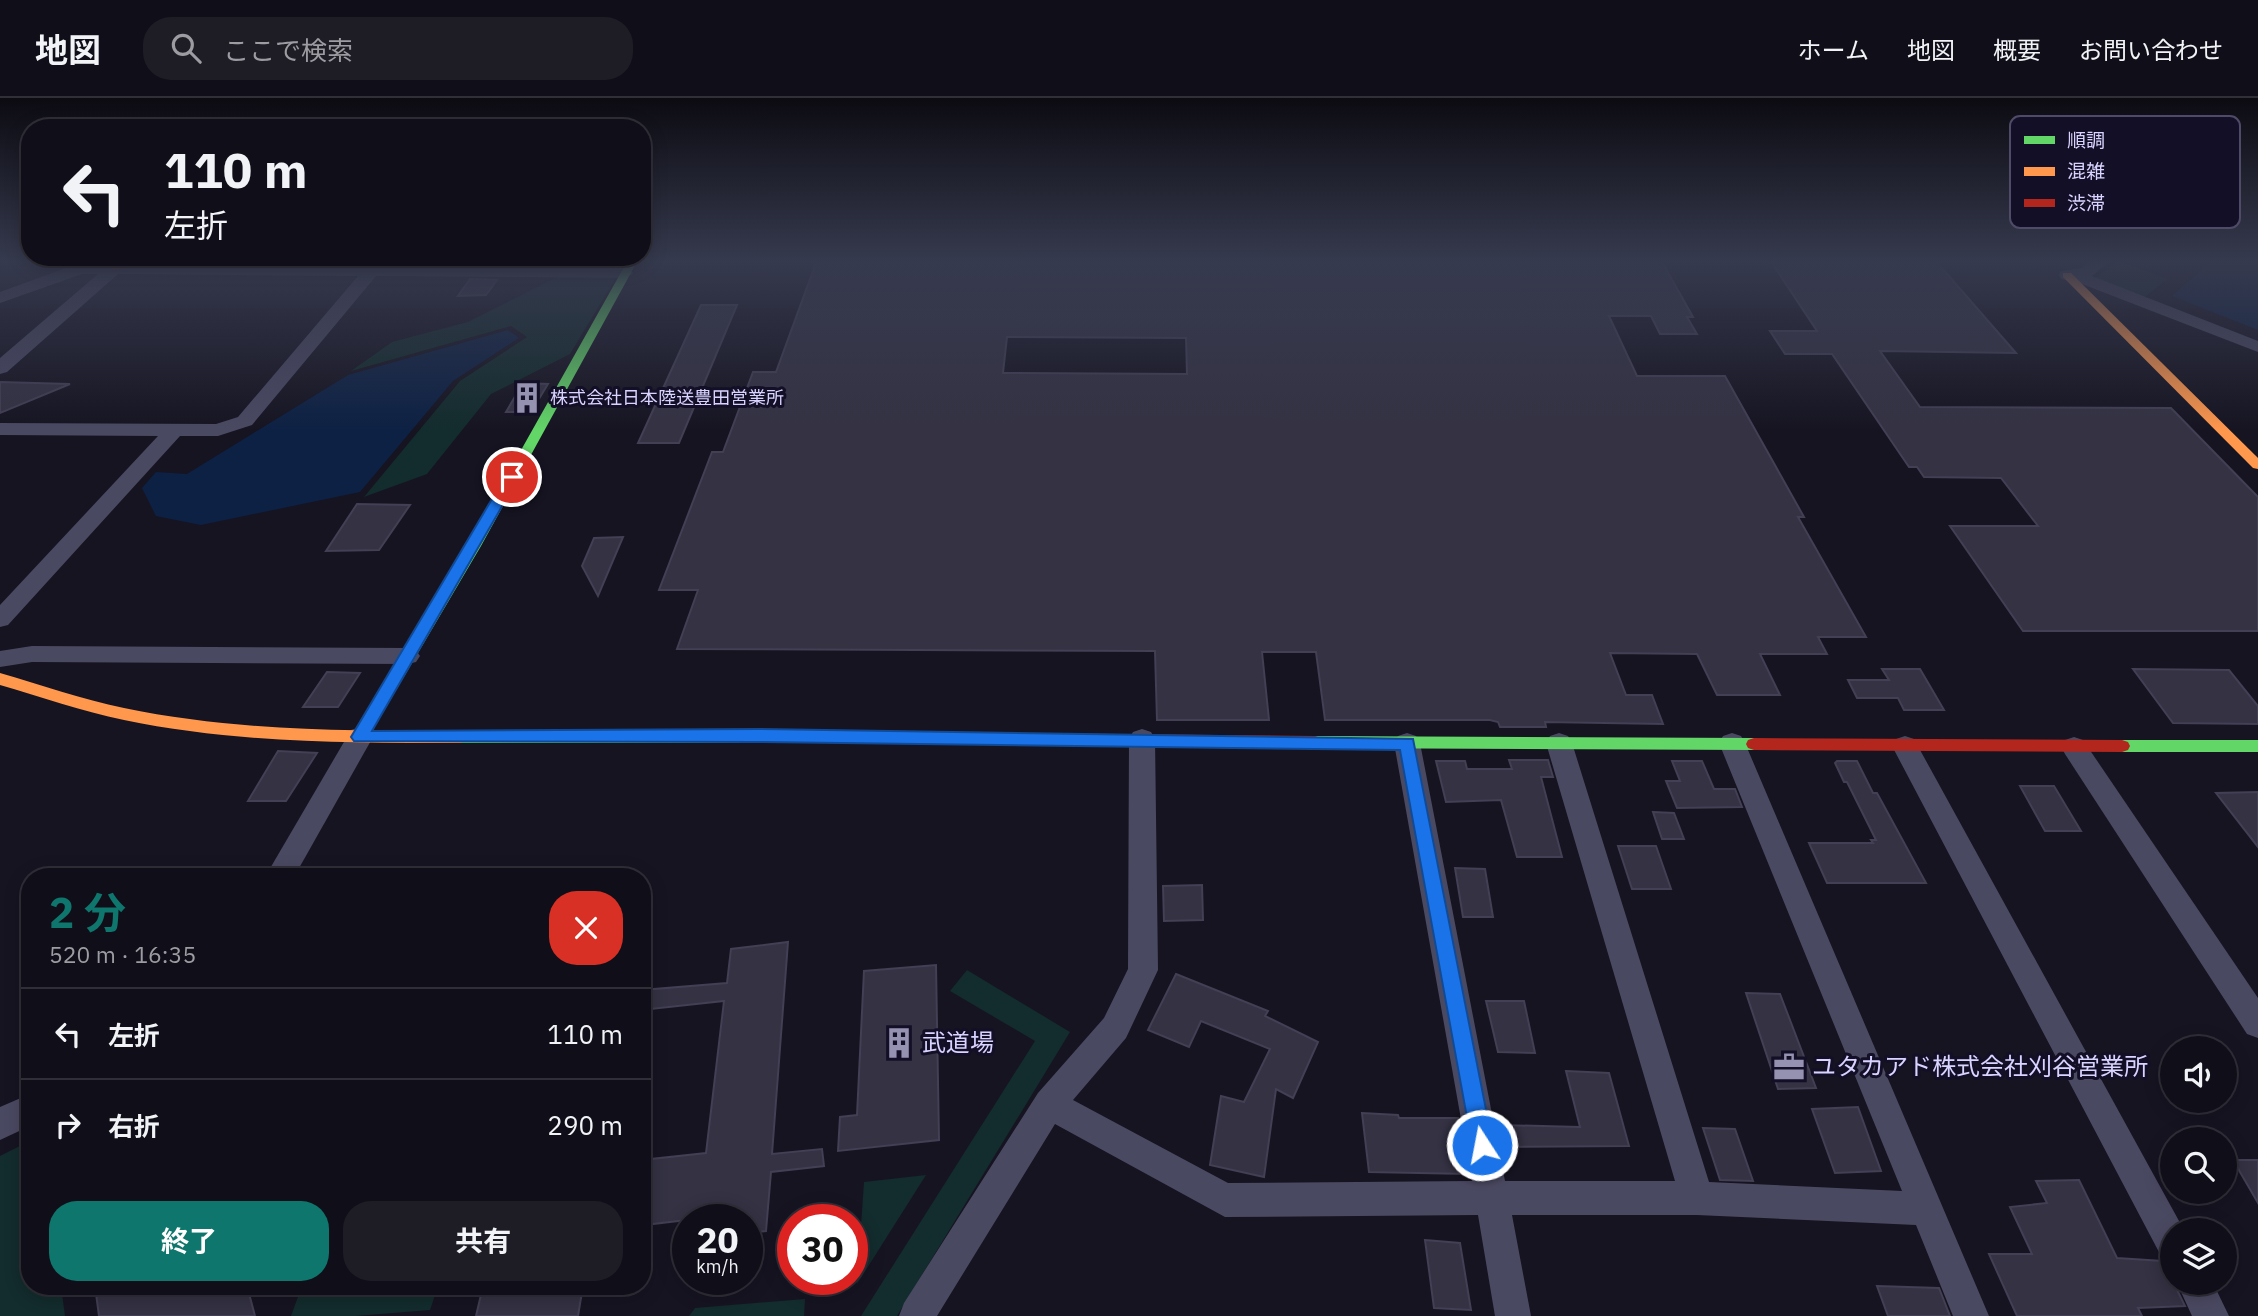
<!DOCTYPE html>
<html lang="ja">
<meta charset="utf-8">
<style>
body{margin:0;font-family:"IBM Plex Sans","Noto Sans JP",sans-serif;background:#1e1d26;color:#f1f3f6;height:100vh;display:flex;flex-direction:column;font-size:26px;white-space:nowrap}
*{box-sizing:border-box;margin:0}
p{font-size:23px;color:#9c9ca2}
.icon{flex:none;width:38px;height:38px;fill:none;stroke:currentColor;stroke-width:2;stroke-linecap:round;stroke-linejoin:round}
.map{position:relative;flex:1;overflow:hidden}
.details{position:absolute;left:21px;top:770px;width:630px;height:427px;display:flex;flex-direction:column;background:#100f19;border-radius:28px;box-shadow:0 4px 18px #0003,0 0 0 2px #302f38}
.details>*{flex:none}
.guide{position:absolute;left:21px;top:21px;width:630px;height:147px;border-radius:28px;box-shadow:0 4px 18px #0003,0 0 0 2px #302f38;background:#100f19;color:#f1f3f6;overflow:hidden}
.tools{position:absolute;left:2160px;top:938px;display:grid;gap:14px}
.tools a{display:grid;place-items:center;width:77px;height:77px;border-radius:50%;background:#100f19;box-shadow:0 4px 18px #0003,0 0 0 2px #302f38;font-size:35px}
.speed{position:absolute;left:672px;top:1106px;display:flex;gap:14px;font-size:35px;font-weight:700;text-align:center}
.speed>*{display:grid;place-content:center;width:91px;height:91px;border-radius:50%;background:#100f19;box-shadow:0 4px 18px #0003,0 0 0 2px #302f38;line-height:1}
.speed small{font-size:18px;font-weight:400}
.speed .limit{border:10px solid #d22;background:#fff;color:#111}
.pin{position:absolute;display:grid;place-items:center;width:60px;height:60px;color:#fff;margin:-30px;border:4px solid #fff;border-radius:50%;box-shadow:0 2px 7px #0007}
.me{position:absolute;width:77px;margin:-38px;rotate:349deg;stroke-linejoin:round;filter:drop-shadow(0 0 5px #0008)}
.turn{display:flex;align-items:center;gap:24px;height:147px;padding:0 28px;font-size:32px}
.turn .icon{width:91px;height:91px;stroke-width:2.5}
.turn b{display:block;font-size:49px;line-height:60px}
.round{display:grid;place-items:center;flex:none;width:74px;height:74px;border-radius:28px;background:#1e1d26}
.summary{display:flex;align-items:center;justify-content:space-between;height:119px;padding:0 28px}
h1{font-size:42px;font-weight:700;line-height:52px;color:#0f766e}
.action{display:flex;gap:14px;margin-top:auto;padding:14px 28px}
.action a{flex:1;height:80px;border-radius:28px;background:#0f766e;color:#fff;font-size:28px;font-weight:700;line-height:80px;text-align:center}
.action a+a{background:#1e1d26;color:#f1f3f6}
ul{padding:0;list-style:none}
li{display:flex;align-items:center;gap:21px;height:91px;padding:0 28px;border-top:2px solid #302f38}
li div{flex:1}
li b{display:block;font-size:26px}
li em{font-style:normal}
header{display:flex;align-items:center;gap:42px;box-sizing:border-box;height:98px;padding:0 35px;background:#100f19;border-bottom:2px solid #302f38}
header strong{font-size:33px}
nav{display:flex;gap:38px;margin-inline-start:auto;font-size:24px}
.search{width:490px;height:63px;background:#1e1d26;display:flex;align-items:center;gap:18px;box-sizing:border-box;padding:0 24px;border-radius:28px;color:#9c9ca2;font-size:26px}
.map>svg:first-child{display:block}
</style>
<header>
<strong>地図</strong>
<div class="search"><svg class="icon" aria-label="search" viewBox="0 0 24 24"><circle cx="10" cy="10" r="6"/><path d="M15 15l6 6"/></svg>ここで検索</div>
<nav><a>ホーム</a><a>地図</a><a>概要</a><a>お問い合わせ</a></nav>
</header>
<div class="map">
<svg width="2258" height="1218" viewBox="0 0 2258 1218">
<rect width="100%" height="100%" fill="#161421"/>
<g fill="#132c2d">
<path d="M2119,163L2167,181L2144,200L2094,181Z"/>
<path d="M559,178H617L570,256L491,296L427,376L364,399L460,283L527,239L511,228L351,273L392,244L468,224Z"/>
<path d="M967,872L1070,934L897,1218H861L1035,943L950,893Z"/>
<path d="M30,1043V1188H61L65,1218H0V1058Z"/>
<path d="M926,1077L857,1186L864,1084Z"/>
<path d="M302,1188H326L324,1194L438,1188L430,1212L356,1218H291Z"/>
<path d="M805,1201L804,1218H689L695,1210Z"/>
</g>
<g fill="#0d2144">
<path d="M2213,162H2258V232L2172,198Z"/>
<path d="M508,232L519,240L453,283L360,394L201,427L156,418L142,390L156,374L187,376L348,277Z"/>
</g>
<g fill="#343243" stroke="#433f54" stroke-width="2" fill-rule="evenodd">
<path d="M817,162H1661L1693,219H1687L1697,236H1660L1651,218H1609L1637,278H1725L1804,419H1798L1866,539H1818L1827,556H1760L1780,597H1717L1697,556L1610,555L1626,597H1652L1663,626L1545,624L1546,629H1500L1498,624L1490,622H1325L1316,554H1262L1269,622H1157L1155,553L677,551L698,492H659L712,354H723L753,274H776ZM1007,239L1186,240L1187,276L1003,275Z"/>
<path d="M1770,162H1935L2016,255L1880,253L1920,309L2171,310L2258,399V533H2023L1950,428H2038L2001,380L1924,379L1917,369H1909L1832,256H1785L1770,233H1817Z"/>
<path d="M470,181L497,182L486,197L458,198Z"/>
<path d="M701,207H737L679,345H638Z"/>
<path d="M0,284L70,286L0,315Z"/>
<path d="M523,285L548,286L531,314H506Z"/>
<path d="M357,406L410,407L379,452L326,453Z"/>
<path d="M623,439L598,498L582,468L594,440Z"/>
<path d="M1882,571H1920L1944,612H1904L1898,600H1857L1848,582H1889Z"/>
<path d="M2133,571L2229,572L2258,608V626L2173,625Z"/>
<path d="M327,574L360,575L338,609H303Z"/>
<path d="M278,653L317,655L286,703H248Z"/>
<path d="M1509,662H1548L1553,679H1541L1562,759H1517L1501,702L1446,704L1436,663H1465L1467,671H1512Z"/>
<path d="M1672,663H1702L1714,691H1735L1742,709L1677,710L1666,683H1680Z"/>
<path d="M1837,663H1857L1873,695H1877L1926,785H1827L1809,745H1873L1871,742H1876L1847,684H1844L1835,665Z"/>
<path d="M2020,688H2054L2081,733H2045Z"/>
<path d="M2258,694V749L2216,695Z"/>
<path d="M1653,714L1674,715L1684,741H1662Z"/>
<path d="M1618,748H1656L1671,791H1632Z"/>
<path d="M1455,770L1485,771L1493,819H1463Z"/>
<path d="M1202,787L1203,822L1164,823L1163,788Z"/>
<path d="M788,844L772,1056L822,1051L824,1068L771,1074L766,1133L747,1135V1122H687L644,1127L652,1080L642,1081V1062L706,1055L724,903L642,912V892L727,885L731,851Z"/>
<path d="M936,867L939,1042L838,1053L840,1019L857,1017L864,873Z"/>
<path d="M1176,876L1268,913L1265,918L1318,944L1293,1000L1276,991L1264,1079L1210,1067L1221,998L1244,1004L1270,951L1201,923L1189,949L1148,932Z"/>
<path d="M1746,895L1780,896L1816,990L1778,991Z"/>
<path d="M1486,903H1524L1535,955L1498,954Z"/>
<path d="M1566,973L1609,975L1629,1048L1504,1049L1500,1027L1580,1029Z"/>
<path d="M1858,1009L1881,1073L1835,1075L1812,1011Z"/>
<path d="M1362,1015L1398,1017L1399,1020H1458L1468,1076L1369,1074Z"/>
<path d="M1703,1030L1735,1031L1753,1083L1720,1082Z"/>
<path d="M2233,1062H2258V1105Z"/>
<path d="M2079,1082L2117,1160L2163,1163L2185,1208L2138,1210L2142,1218H2017L1989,1156H2032L2010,1109L2047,1105L2036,1083Z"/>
<path d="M1425,1142L1460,1145L1471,1212L1434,1210Z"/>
<path d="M95,1188H247L255,1218H99Z"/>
<path d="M483,1188H583L578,1218H476Z"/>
<path d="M1877,1188L1939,1190L1950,1218H1888Z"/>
</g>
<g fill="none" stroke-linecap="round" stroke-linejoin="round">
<g fill="#4a4962" fill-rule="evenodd">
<path d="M2092,162H2111L2092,178L2258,243V254L2082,186L2061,181L2059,177L2061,173L2082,170Z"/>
<path d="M115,165L626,170L634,175L626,180L376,178L252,327L218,338H180L8,527L0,529V507L158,338L0,337V325L216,326L238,319L358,178L118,176L7,274L0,276V260L98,176H82L0,205V194L74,167Z"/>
<path d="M32,548L408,550L416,552L420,558L416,564L408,566L32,564L0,569V553Z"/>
<path d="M360,629L369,632L373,639L294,779H265L351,632Z"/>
<path d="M1142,631L1151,634L1155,641L1158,872L1126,940L1073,1002L1228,1085L1472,1083L1394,645L1398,638L1407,635L1416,638L1420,645L1505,1083H1675L1546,645L1550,638L1559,635L1568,638L1572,645L1709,1084L1902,1093L1719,645L1723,638L1732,635L1741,638L1745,645L1989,1218H1953L1916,1127L1697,1117H1512L1531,1218H1495L1478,1117L1225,1119L1055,1026L937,1218H899L904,1205L1038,995L1104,920L1128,871L1129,641L1133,634Z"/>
<path d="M1905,638L1914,641L2184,1132H2172V1161L2160,1156L1892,648L1896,641Z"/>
<path d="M2074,639L2083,642L2258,900V940L2247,936L2065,656L2061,649L2065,642Z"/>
<path d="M30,996V1028L0,1042V1009Z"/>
<path d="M2177,1185H2213L2229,1218H2192Z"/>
</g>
<g fill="#63d668" fill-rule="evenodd">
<path d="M628,162H638L481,448L366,643H354L352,639L354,635L467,448Z"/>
<path d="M460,633H834L840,635L842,639L840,643L834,645H460L454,643L452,639L454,635Z"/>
<path d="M1315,638L1754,640L1760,642L1762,646L1760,650L1754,652L1315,650L1309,648L1307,644L1309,640Z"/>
<path d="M2122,642H2258V654H2122L2116,652L2114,648L2116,644Z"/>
</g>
<g fill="#ff974d" fill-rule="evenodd">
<path d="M2063,175H2071L2258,360V371L2253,370L2063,179Z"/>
<path d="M0,575C41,587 82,601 124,610C234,633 348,633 460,633L466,635L468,639L466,643L460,645C348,645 234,645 124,622C82,613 41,599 0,587Z"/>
</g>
<g fill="#b3261e" fill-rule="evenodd">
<path d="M119,162H131L119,172H111V168Z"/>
<path d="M834,633L1315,638L1321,640L1323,644L1321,648L1315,650L834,645L828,643L826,639L828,635Z"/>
<path d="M1754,640L2122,642L2128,644L2130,648L2128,652L2122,654L1754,652L1748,650L1746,646L1748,642Z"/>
</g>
</g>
<linearGradient id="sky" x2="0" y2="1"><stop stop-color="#0c0b12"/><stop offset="0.49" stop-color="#363a4e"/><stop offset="1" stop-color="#363a4e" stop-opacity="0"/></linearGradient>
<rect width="2258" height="333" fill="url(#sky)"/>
<path fill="#1a73e8" stroke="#114b97" stroke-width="2" d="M512,375L519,379L372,633L758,631L1413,641L1493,1047L1490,1054L1482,1057L1475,1054L1472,1047L1400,652L758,644L354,643L351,639L354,634L505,379Z"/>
<defs>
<symbol id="building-bare" viewBox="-9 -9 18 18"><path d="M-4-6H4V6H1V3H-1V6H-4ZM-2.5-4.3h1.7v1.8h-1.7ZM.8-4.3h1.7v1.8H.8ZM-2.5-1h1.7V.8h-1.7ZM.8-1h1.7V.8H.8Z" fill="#9591b1" stroke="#130f26" stroke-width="2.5" paint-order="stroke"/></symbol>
<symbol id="office-bare" viewBox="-9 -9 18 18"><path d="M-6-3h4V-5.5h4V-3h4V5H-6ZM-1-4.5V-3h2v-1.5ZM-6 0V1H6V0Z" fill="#9591b1" stroke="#130f26" stroke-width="2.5" paint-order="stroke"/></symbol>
</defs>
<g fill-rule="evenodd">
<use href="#building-bare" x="505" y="278" width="44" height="44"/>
<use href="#building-bare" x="877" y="923" width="44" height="44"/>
<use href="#office-bare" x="1767" y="947" width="44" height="44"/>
</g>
<g text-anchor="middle" stroke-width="6" stroke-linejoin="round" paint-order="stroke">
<g font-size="18" fill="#d9d4ff" stroke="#130f26" text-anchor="start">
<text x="550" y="306">株式会社日本陸送豊田営業所</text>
</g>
<g font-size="24" fill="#d9d4ff" stroke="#130f26" text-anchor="start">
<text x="922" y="953">武道場</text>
<text x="1812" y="977">ユタカアド株式会社刈谷営業所</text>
</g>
</g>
<rect x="2010" y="18" width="230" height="112" rx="10" fill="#130f26" stroke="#4e4a67" stroke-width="2"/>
<rect x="2024" y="38" width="31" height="8" fill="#63d668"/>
<rect x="2024" y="69" width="31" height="9" fill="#ff974d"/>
<rect x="2024" y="101" width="31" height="8" fill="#b3261e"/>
<g font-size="19" fill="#d9d4ff">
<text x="2067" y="49">順調</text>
<text x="2067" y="80">混雑</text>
<text x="2067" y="112">渋滞</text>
</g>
</svg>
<div class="tools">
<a><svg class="icon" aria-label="sound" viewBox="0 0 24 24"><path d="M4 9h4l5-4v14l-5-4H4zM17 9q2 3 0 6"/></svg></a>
<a><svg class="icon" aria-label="search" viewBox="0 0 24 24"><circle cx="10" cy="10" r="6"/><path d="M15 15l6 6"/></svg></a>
<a><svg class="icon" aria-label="layers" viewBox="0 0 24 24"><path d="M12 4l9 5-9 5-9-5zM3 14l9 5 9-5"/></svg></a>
</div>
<div class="speed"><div>20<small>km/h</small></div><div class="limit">30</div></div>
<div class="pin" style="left:512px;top:379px;background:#d93025"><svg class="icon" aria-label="arrive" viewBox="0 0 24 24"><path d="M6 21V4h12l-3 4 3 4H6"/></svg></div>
<svg class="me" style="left:1482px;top:1047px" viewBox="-20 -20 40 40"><circle r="17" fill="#1a73e8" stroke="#fff" stroke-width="3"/><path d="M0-11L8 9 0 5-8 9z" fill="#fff"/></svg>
<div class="guide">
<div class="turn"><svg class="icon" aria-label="left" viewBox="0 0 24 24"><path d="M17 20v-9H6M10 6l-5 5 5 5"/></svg><div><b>110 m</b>左折</div></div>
</div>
<section class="details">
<div class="summary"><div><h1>2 分</h1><p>520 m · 16:35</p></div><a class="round" style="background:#d93025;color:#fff"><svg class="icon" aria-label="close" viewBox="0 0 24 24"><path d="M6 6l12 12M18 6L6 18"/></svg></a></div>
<ul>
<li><svg class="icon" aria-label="left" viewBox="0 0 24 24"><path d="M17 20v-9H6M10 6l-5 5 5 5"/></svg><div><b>左折</b></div><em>110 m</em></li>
<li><svg class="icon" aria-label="right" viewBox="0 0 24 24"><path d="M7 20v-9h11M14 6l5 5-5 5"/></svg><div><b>右折</b></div><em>290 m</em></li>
</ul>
<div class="action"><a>終了</a><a>共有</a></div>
</section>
</div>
